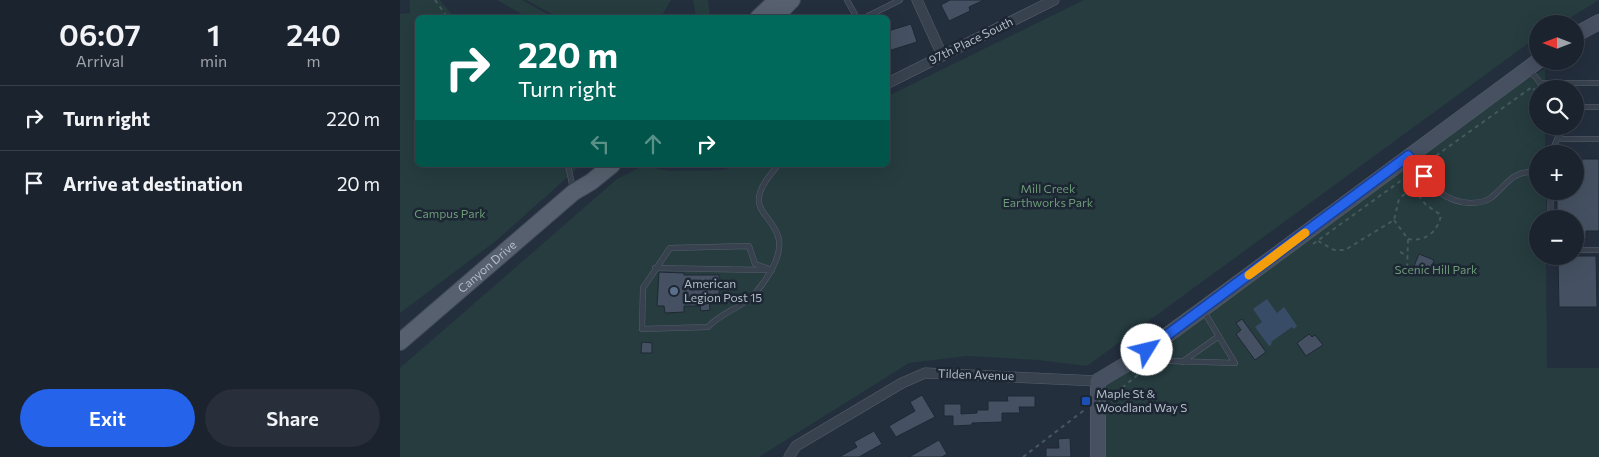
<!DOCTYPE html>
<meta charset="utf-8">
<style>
body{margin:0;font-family:Commissioner,sans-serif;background:#282f3a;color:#f1f3f6;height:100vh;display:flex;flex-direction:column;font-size:19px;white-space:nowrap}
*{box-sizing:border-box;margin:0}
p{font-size:16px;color:#a0a4aa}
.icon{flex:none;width:28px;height:28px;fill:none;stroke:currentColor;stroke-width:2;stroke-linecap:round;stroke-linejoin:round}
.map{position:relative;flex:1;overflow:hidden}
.side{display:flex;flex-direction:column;background:#1b232e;width:400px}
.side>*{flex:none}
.guide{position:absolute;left:15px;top:15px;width:475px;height:152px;border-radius:8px;box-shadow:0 5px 20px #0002,0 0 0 1px #39404a;background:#00695c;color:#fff;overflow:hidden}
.needle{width:32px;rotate:270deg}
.controls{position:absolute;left:1129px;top:15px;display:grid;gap:10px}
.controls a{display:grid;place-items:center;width:55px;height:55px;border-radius:50%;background:#1b232e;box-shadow:0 5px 20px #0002,0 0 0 1px #39404a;font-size:25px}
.pin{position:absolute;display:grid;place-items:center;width:42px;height:42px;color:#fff;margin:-21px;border-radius:10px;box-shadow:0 2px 8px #0006}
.me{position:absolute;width:55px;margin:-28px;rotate:54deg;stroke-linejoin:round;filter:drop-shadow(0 0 4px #0008)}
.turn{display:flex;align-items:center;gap:18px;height:105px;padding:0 20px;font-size:22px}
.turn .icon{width:65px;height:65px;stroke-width:2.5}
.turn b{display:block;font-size:35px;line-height:42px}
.lanes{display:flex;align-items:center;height:48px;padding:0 20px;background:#0003;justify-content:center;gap:25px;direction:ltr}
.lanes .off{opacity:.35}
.eta{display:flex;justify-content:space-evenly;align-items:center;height:85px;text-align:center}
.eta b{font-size:30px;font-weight:600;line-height:35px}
.primary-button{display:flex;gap:10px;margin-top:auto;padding:10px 20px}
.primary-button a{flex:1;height:58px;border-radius:30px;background:#2563eb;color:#fff;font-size:20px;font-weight:600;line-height:58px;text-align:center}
.primary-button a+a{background:#282f3a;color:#f1f3f6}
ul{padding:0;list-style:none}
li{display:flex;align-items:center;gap:15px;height:65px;padding:0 20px;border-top:1px solid #39404a}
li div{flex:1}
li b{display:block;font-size:19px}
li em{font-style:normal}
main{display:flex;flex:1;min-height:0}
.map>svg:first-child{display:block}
</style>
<main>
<section class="side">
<div class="eta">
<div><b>06:07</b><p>Arrival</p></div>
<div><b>1</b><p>min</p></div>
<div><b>240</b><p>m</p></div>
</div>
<ul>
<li><svg class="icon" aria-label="right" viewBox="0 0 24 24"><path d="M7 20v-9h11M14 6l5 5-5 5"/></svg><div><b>Turn right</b></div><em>220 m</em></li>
<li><svg class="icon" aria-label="arrive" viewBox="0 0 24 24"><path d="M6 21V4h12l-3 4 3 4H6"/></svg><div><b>Arrive at destination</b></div><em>20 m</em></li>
</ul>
<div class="primary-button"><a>Exit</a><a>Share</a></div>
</section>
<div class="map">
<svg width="1199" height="457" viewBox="0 0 1199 457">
<rect width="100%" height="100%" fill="#242f3e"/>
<g fill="#263c3f">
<path d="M10,0H40L54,17L18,18V165H181L97,240L0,313V14L10,13Z"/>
<path d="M97,0H122L153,17H127Z"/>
<path d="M126,0H271L261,17H158Z"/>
<path d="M293,0H308L310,17H296Z"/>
<path d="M684,0H1199L1160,24H1138L1137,37L687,366L638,360L567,356L509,363L359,457H0V368L217,179L243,166L269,171L323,170L338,165H488V96Z"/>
<path d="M1145,69V89H1138V126H1145V154H1138V191H1146V219H1138V256H1146L1147,368H1199V457H698V381L1120,82Z"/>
</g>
<path fill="#394c67" d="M867,299L877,313L884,307L897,326L894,329L892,327L871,342L872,344L869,346L855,327L862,322L853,309Z"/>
<g fill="#455162" stroke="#1f2835">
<path d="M550,0H584L569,7L570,11L549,21L541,5Z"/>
<path d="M511,24L517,42L488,51V31Z"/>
<path d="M1182,159H1199V231H1186V239H1175V219H1163L1162,211H1157V191H1175V183H1182Z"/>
<path d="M1019,254L1034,260L1030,272L1014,266Z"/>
<path d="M1158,256H1196L1197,307H1159Z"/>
<path d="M259,272L284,273V275H319V295L309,296L310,310L301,311L300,306H284V312L265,313L264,306H257Z"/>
<path d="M842,319L866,352L855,360L836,334L841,330L836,323Z"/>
<path d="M909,334L912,337L915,335L923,345L906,356L897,343Z"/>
<path d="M242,342L252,343V353H241Z"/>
<path d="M522,395L535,417L496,437L489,426L515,411L510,402Z"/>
<path d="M607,396H635V407H619L620,413H602V422L572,423V425L553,426V416H544V404H561V414L577,413V410H588V401H608Z"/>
<path d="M474,431L482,444L459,457H439L457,447L454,442Z"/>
<path d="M670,438L671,457H646V448H659L658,439Z"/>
<path d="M539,440L547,454L542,457H509Z"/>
</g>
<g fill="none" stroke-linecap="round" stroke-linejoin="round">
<defs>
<g id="lane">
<path d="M447,0L457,18"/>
<path d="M464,18L500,0"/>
<path d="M1130,70L1145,89"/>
<path d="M1140,83H1199"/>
<path d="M1175,107H1199"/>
<path d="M1156,126V133L1162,139H1199"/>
<path d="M1151,154L1158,137"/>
<path d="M1010,159C1028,180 1040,202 1070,203C1079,203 1086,202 1092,197C1110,181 1111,172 1138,171"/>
<path d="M168,165L173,189"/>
<path d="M1150,219L1151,191"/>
<path d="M1175,250H1199"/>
<path d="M255,268L366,270"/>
<path d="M372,270L355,264L349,246L270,248L243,288L242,329L308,327C320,314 335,310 349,299C357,293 367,278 372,269C395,227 356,219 359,198C360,186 371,174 378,165"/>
<path d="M740,360L835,363L803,310"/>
<path d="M782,362L819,336"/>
</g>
<g id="street">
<path d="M517,0L542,55"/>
<path d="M488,83L654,0"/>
<path d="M389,457L396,446L502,383L525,373L698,381"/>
</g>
<g id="secondary">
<path d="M1175,35L1199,22"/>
<path d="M698,457V381L733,360L803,309L1138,61"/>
</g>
<g id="primary">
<path d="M358,18L377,0"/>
<path d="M374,18L392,0"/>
<path id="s1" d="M0,342L174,192L191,182L212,165"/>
</g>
</defs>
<use href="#lane" stroke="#565f6c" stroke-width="6"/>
<use href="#street" stroke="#565f6c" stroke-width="11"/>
<use href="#secondary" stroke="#565f6c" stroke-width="16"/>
<use href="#primary" stroke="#414a57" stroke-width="18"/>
<g stroke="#44595c" stroke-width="2" stroke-dasharray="4 4" stroke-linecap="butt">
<path d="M35,0L48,18"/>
<path d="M109,18L112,11"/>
<path d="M1023,165L1132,87L1138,94"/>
<path d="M994,220L1008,239L1007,270"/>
<path d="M1008,239C1025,242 1038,232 1041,215L1026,205L1012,187"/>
<path d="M918,241L934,250H945L994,220L999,199L1019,181"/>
<path d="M913,244L1013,172"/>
<path d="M1000,252L1008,256"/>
<path d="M710,398L747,367"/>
<path d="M623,457L683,411L685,407"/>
</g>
<use href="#lane" stroke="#38414e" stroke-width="5"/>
<use href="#street" stroke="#38414e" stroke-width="10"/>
<use href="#secondary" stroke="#465061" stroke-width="15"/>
<use href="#primary" stroke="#56606e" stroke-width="16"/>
</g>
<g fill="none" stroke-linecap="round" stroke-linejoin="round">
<defs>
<path id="route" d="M747,350L1008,156L1024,176"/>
</defs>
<use href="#route" stroke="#184099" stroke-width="12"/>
<use href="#route" stroke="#2563eb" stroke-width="9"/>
<path stroke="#f59e0b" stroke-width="9" d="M849,275L905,233"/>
</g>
<circle fill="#5c6f8a" stroke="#1d2633" stroke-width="2" cx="274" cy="291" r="5"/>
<rect fill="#1a4fb4" stroke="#1d2633" stroke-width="2" x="681" y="396" width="10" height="10" rx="2.5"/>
<g text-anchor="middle" stroke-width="5" stroke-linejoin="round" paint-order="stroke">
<g font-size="12" fill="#b4bcc9" stroke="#1d2633">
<text transform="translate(571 41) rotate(-26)" y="4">97th Place South</text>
<text dy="4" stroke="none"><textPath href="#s1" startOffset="115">Canyon Drive</textPath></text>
<text transform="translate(576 375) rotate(2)" y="4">Tilden Avenue</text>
</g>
<g font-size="12" fill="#6b9a76" stroke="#1d2633">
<text x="648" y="193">Mill Creek<tspan x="648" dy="14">Earthworks Park</tspan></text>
<text x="50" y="218">Campus Park</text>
<text x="1036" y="274">Scenic Hill Park</text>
</g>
<g font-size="12" fill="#b4bcc9" stroke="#1d2633" text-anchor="start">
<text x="284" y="288">American<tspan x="284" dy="14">Legion Post 15</tspan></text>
<text x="696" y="398">Maple St &amp;<tspan x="696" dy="14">Woodland Way S</tspan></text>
</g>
</g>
</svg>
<div class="controls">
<a><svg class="needle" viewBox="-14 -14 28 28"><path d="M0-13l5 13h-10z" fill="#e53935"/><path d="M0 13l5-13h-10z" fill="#a0a4aa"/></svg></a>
<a><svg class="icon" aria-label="search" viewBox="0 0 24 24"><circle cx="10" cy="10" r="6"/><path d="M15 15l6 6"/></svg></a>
<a>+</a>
<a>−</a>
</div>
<div class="pin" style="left:1024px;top:176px;background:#d93025"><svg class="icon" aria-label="arrive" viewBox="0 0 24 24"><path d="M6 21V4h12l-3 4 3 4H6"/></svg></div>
<svg class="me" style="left:747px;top:350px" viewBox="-20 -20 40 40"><circle r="19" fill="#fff"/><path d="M0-13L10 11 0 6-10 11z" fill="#2563eb"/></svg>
<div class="guide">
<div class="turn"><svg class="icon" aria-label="right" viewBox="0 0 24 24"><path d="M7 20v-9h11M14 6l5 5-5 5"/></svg><div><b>220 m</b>Turn right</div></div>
<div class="lanes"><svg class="icon off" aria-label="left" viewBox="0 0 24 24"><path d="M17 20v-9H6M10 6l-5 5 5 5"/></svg><svg class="icon off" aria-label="ahead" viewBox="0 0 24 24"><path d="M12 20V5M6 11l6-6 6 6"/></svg><svg class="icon" aria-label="right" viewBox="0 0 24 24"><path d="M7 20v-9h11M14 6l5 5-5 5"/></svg></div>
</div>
</div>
</main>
